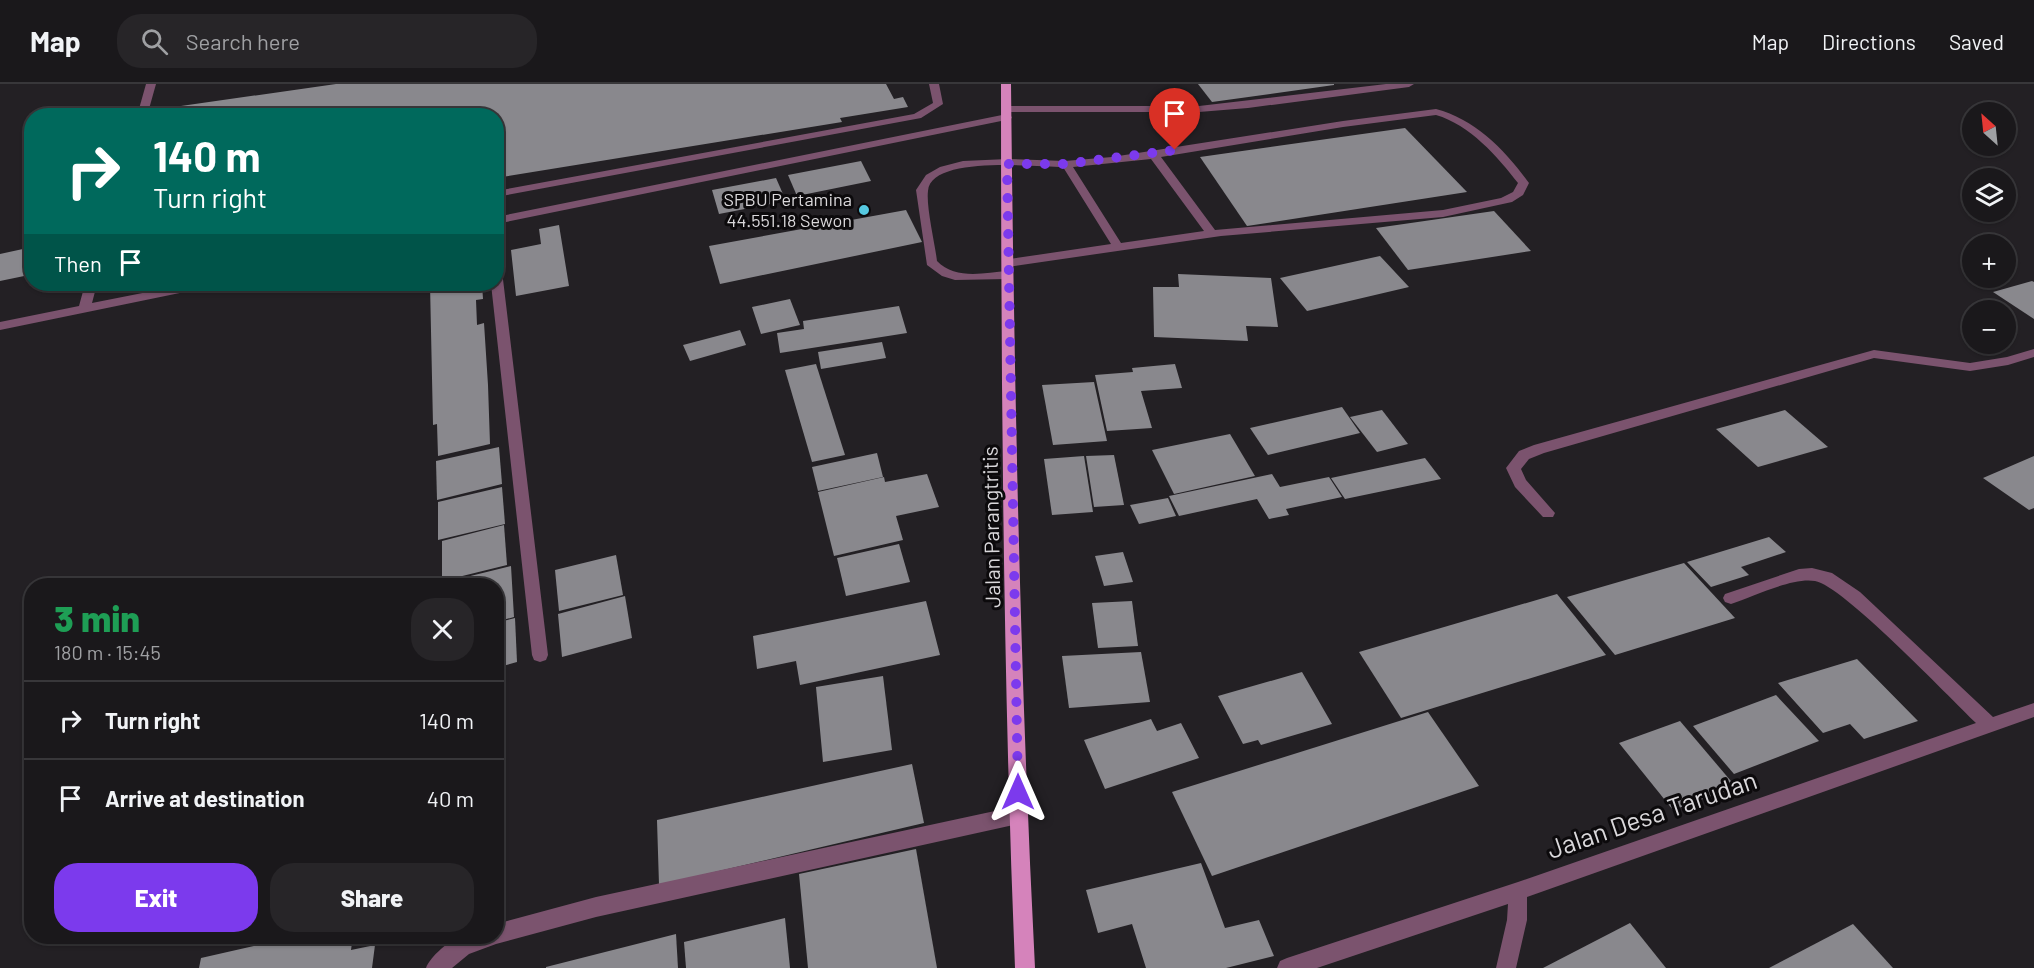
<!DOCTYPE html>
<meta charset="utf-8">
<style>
body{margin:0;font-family:Barlow,sans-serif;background:#272528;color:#f1f3f6;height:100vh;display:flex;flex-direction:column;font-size:22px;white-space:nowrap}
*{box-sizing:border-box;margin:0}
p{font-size:20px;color:#9fa0a3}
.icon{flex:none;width:33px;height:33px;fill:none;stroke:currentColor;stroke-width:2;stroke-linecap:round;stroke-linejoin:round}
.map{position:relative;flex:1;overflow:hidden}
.drawer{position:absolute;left:24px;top:494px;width:480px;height:366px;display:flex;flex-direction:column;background:#1a181b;border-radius:24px;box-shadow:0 2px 4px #0004,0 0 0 2px #38373a}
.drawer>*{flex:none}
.banner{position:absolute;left:24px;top:24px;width:480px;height:183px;border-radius:24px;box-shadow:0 2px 4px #0004,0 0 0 2px #38373a;background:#00695c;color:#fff;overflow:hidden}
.needle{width:39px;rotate:333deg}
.tools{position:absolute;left:1962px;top:18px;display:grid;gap:12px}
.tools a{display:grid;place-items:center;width:54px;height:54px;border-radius:50%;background:#1a181b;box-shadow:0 2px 4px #0004,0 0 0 2px #38373a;font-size:30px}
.pin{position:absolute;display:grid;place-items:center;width:51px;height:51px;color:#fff;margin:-62px -26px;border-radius:50% 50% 50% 0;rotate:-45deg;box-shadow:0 0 6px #0007}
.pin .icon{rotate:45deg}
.me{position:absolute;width:66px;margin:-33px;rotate:0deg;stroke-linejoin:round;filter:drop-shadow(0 0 4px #0008)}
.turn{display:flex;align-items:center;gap:21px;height:126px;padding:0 30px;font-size:27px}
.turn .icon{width:78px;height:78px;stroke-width:2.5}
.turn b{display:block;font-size:42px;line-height:51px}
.then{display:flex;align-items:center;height:57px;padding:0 30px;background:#0003;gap:12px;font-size:22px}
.round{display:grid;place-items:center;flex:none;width:63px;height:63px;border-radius:24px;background:#272528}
.overview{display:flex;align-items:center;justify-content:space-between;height:102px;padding:0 30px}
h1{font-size:36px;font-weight:800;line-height:45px;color:#1e9e55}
.action{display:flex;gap:12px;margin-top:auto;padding:12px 30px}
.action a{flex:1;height:69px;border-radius:24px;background:#7c3aed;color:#fff;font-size:24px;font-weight:800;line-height:69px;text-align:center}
.action a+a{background:#272528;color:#f1f3f6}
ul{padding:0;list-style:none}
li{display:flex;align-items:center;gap:18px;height:78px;padding:0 30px;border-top:2px solid #38373a}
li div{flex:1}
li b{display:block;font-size:22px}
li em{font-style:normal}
header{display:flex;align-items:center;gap:36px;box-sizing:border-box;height:84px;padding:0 30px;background:#1a181b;border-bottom:2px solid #38373a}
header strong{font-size:28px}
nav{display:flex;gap:33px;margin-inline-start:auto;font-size:21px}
.search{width:420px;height:54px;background:#272528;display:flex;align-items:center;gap:15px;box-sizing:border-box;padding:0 21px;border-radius:24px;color:#9fa0a3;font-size:22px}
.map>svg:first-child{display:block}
</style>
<header>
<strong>Map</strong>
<div class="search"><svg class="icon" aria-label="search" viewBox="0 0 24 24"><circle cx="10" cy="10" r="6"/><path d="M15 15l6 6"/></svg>Search here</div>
<nav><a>Map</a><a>Directions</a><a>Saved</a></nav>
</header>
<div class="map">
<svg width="2034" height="884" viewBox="0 0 2034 884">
<rect width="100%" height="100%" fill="#232024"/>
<g fill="#89888d">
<path d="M336,0H886L894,15L903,13L908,23L840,34L842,38L496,94V32H164L167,24Z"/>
<path d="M1198,0H1334V1L1212,18Z"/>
<path d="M1405,44L1467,108L1247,142L1200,73Z"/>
<path d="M861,77L871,97L797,112L788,91Z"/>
<path d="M776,94L786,117L719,130L712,106Z"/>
<path d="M906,126L922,158L720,200L709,162Z"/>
<path d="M1494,127L1531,167L1408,186L1376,144Z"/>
<path d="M559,141L569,202L516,212L511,166L541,160L539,145Z"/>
<path d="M32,163L29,191L0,197V170Z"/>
<path d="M1380,172L1409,203L1307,227L1280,194Z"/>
<path d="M1178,190L1271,194L1278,243L1246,242L1248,257L1154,253L1153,203H1179Z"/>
<path d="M2032,197L2034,198V235L1993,208Z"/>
<path d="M430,200H482L483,215L476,216L477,241L484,239L488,301L490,360L438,372L437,340L433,341Z"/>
<path d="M790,215L800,241L761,250L752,223Z"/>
<path d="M899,222L907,249L780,269L777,249L804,245L803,237Z"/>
<path d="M740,246L746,261L690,277L683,261Z"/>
<path d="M882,258L886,274L821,285L818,268Z"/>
<path d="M816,280L845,371L812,378L785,286Z"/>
<path d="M1175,280L1182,304L1141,307L1152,344L1107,347L1095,291L1133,288L1132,284Z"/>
<path d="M1094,298L1107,357L1053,361L1042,301Z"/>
<path d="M1342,323L1360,349L1268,371L1250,344Z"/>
<path d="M1382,326L1408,360L1377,368L1350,333Z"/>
<path d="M1785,326L1828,363L1758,383L1716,345Z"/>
<path d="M1230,350L1255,392L1174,410L1152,366Z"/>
<path d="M499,363L502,400L437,416L436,377Z"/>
<path d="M877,369L883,393L818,407L812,383Z"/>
<path d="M1114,371L1124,421L1094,423L1086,372Z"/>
<path d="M1084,372L1093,428L1052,431L1044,375Z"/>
<path d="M2034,372V424L2029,426L1983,394Z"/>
<path d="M1425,374L1441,395L1345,415L1331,394Z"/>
<path d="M927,390L939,423L896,432L903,456L834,472L818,408L884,393L885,398Z"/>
<path d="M1272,390L1280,403L1329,393L1342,413L1286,425L1289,431L1269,435L1257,415L1179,432L1169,412Z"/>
<path d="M502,403L505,440L438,456V418Z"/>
<path d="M1168,414L1176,432L1139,440L1130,421Z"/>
<path d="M504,441L507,481L442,497V457Z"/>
<path d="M1769,453L1786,468L1741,483L1749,491L1711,503L1687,478Z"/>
<path d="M899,460L910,498L846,512L837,474Z"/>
<path d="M1123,468L1133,498L1104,502L1095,472Z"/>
<path d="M616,471L623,511L559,527L555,486Z"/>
<path d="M1684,479L1735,534L1615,571L1567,513Z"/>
<path d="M511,482L514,533L496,538V501H442V499Z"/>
<path d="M1557,510L1606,571L1401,634L1359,568Z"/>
<path d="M625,512L632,554L562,573L558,530Z"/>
<path d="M926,517L940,571L800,601L796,577L757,585L753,552Z"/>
<path d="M1132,517L1138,562L1098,564L1092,519Z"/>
<path d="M515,534L517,578L496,584V539Z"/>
<path d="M1141,568L1150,618L1069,624L1062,572Z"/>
<path d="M1857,575L1918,637L1864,655L1850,640L1823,649L1778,599Z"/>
<path d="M1302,588L1332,640L1261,661L1258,656L1243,660L1218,612Z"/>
<path d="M883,592L892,666L823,678L816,603Z"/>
<path d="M1776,611L1819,657L1734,690L1693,642Z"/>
<path d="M1428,628L1479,702L1212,792L1172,708Z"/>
<path d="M1151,635L1157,647L1181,639L1199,674L1105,705L1084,656Z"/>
<path d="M1680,637L1736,703L1673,726L1619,659Z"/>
<path d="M912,680L924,739L659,801L657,736Z"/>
<path d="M916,765L937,884H808L799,790Z"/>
<path d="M1201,779L1225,844L1259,836L1274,872L1226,884H1146L1132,840L1098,849L1086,806Z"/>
<path d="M785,834L790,884H686L684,858Z"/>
<path d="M1630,839L1666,884H1543Z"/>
<path d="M1853,840L1893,884H1769Z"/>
<path d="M676,850L678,884H546V883Z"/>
<path d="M298,852H353L351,866L375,861L372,884H199L201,874Z"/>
</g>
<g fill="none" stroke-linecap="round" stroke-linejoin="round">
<g fill="#7b536e" fill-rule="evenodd">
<path d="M146,0H156L147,32H137Z"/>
<path d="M929,0H939L943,20L921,34L496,113V107L914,30L933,19Z"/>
<path d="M1386,0H1414L1409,3L1248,24L1199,28H1007L1002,25L1007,22H1199Z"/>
<path d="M1436,25C1475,35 1506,67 1529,99L1523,111L1512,118L1443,133L1221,152L1007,183L1003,182V176L1111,160L1063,83C1037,83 931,71 928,107C926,123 935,160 937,177C955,196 984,189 1007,187L1013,191L1007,195L955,196L942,192L927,181L916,106L926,91L940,83L963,77L1008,75L1065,77L1112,73L1343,37ZM1436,31C1470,41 1497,72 1518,99L1513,108L1501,114L1443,126L1215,146L1161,73L1343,43ZM1151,75L1204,147L1121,159L1073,83Z"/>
<path d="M1007,30L1012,33L1011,35L496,140V133Z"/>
<path d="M496,184L502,187L548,571L546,576L540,578L534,576L532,571L491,200H496Z"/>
<path d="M85,200H97L92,219L188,200H210L204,204L0,246V238L79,222Z"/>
<path d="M2034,265V273L2008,281L1970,287L1874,274L1544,369L1529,375L1521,385L1526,396L1555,429L1553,433H1543L1515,403L1506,384L1519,367L1534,361L1874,266L1970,279L2007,273Z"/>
<path d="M1812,484L1832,489L1860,508L1993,633L2034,619V633L1527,813V836L1516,884H1496L1507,836L1508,820L1317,884H1277L1280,877L1287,874L1518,798L1976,639C1949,613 1842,501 1815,497C1792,493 1753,513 1731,520L1725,518L1723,514L1725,510L1799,485Z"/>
<path d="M1018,722L1025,725L1027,731L1025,737L1018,740L596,833L496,860L469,870L452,884H426C430,873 450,855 462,852C472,850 486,852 496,852V840L596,813Z"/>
</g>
<path fill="#d583bb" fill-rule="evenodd" d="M1001,0H1011C1014,295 1020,590 1035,884H1015C1003,590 1001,295 1001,0Z"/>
</g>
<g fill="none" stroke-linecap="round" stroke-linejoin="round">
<path stroke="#7c3aed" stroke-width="10" stroke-dasharray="0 18" d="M1018,708L1007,80H1066L1175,66"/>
</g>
<circle fill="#56c9e1" stroke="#0c0a0c" stroke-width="2" cx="864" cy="126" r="6"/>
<g text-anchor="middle" stroke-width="6" stroke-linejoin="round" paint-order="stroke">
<g font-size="18" fill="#dad8db" stroke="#0c0a0c" text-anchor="end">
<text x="852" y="122">SPBU Pertamina<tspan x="852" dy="21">44.551.18 Sewon</tspan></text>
</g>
<g font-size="21" fill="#dad8db" stroke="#0c0a0c">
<text transform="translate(992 443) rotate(-91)" y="7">Jalan Parangtritis</text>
</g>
<g font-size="26" fill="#dad8db" stroke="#0c0a0c">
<text transform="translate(1652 731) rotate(-19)" y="9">Jalan Desa Tarudan</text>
</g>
</g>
</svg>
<div class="tools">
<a><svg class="needle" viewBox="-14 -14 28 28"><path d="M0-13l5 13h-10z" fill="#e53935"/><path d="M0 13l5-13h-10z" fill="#9fa0a3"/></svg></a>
<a><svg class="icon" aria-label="layers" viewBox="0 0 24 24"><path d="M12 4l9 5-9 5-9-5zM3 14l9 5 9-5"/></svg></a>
<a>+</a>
<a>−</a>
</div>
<div class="pin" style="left:1175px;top:66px;background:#d93025"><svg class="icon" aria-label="arrive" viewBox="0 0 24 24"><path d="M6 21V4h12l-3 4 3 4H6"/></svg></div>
<svg class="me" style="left:1018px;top:708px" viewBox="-20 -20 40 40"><path d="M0-17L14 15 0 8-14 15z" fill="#7c3aed" stroke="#fff" stroke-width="4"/></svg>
<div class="banner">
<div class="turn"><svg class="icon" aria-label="right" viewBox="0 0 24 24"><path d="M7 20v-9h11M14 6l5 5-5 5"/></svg><div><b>140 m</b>Turn right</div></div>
<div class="then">Then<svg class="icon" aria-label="arrive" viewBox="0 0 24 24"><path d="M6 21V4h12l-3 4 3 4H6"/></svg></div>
</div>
<section class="drawer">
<div class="overview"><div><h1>3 min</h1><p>180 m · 15:45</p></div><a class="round"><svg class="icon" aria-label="close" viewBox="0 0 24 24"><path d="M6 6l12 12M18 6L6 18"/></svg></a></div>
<ul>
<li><svg class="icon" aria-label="right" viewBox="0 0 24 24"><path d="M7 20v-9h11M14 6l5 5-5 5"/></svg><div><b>Turn right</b></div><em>140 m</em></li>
<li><svg class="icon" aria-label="arrive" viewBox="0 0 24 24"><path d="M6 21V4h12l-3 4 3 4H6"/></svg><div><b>Arrive at destination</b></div><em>40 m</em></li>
</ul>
<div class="action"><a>Exit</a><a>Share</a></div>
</section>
</div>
